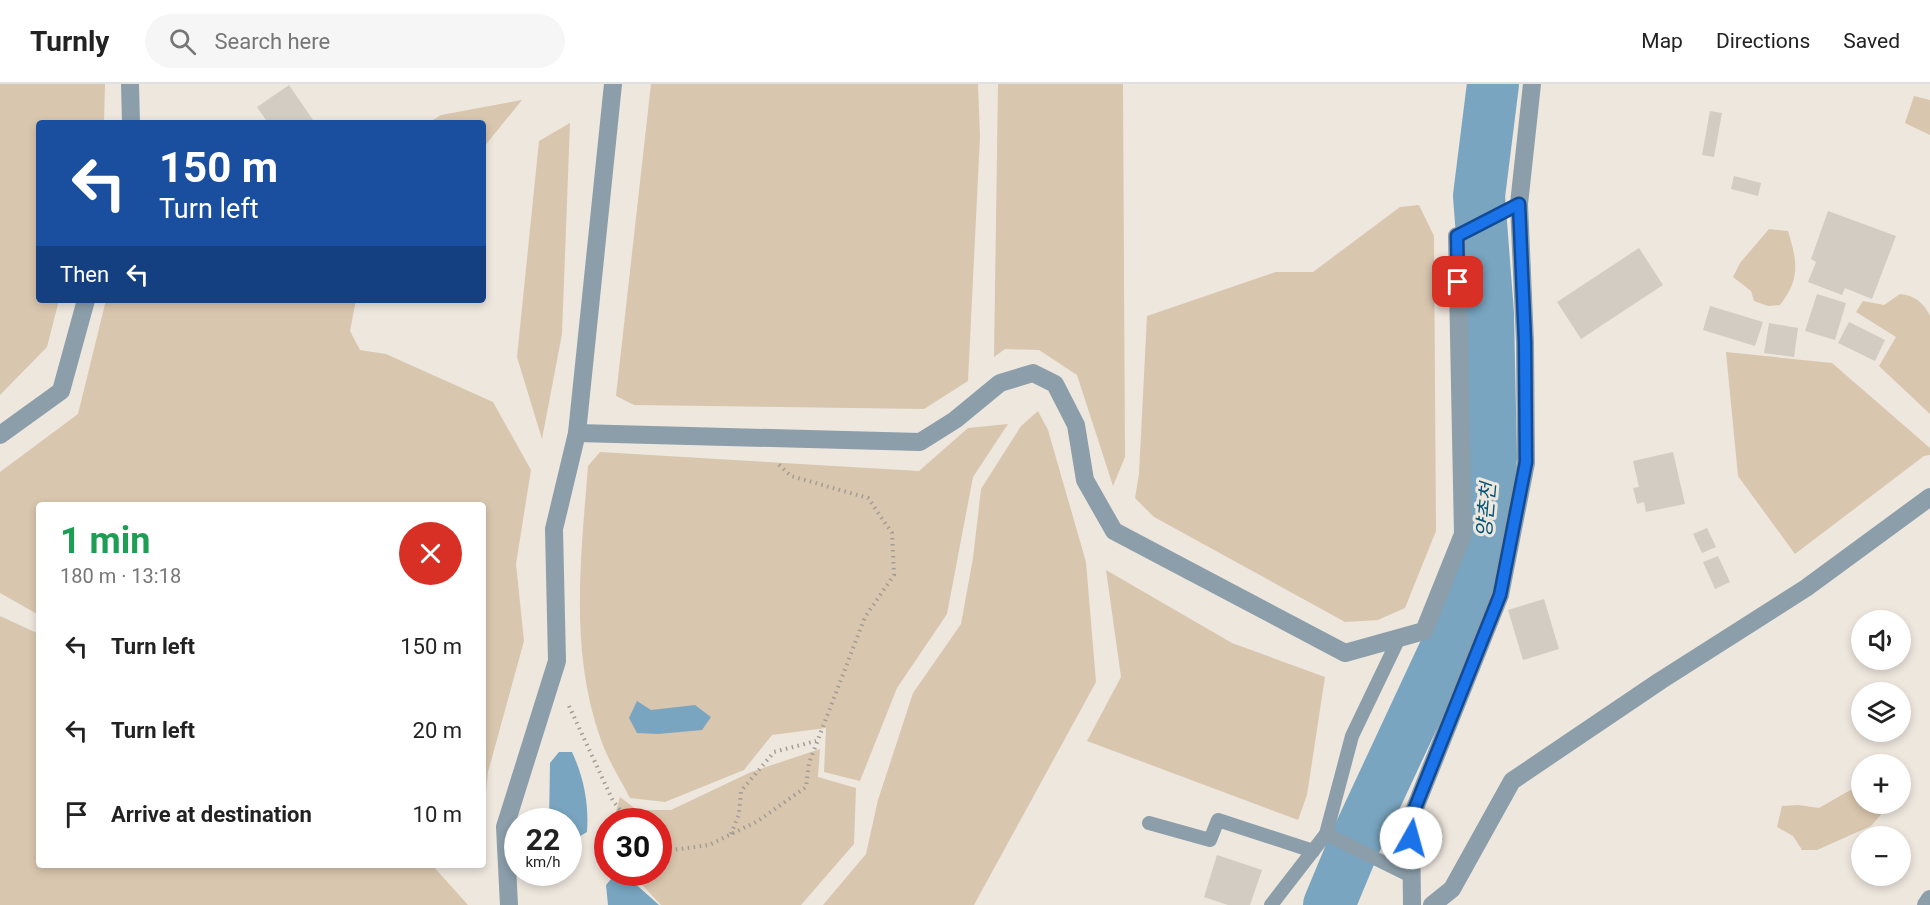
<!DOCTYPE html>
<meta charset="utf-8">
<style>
body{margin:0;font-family:Roboto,"Noto Sans KR",sans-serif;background:#f6f6f6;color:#222;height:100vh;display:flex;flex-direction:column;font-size:22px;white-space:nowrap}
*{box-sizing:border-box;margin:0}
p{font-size:20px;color:#767676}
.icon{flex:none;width:33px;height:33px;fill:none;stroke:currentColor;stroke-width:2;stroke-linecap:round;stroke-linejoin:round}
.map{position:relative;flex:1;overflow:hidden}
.drawer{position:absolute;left:36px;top:418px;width:450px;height:366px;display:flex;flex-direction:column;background:#fff;border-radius:6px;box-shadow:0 3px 9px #0003}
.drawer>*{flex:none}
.banner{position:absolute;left:36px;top:36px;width:450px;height:183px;border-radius:6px;box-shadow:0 3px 9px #0003;background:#1a4fa0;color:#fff;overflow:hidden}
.controls{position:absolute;left:1851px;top:526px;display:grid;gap:12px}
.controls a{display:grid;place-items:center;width:60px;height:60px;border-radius:50%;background:#fff;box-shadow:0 3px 9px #0003;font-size:30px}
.speed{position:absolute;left:504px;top:724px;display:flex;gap:12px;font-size:30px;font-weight:700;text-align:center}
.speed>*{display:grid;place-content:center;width:78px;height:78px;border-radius:50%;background:#fff;box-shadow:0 3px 9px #0003;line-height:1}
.speed small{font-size:15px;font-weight:400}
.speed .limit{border:9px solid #d22;background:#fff;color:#111}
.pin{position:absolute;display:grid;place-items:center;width:51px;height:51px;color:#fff;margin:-26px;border-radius:12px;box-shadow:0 3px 9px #0006}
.me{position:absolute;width:66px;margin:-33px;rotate:7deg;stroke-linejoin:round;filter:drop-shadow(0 0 4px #0008)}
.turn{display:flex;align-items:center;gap:21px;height:126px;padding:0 24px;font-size:27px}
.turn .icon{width:78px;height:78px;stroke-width:2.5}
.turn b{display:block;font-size:42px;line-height:51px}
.then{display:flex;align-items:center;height:57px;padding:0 24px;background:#0003;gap:12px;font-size:22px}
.round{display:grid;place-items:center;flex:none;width:63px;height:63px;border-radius:32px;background:#f6f6f6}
.head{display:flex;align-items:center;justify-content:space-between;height:102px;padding:0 24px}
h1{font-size:36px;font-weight:700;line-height:45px;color:#1e9e55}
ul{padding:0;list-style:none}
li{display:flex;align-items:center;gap:18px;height:84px;padding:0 24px}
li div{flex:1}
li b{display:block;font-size:22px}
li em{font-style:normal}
header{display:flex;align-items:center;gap:36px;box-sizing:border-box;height:84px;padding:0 30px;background:#fff;border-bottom:2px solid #e0e0e0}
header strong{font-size:28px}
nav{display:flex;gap:33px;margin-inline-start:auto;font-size:21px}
.search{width:420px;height:54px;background:#f6f6f6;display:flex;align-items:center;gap:15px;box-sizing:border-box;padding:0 21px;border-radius:33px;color:#767676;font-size:22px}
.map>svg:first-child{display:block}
</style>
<header>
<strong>Turnly</strong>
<div class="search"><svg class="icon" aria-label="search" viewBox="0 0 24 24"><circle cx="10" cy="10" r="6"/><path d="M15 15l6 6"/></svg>Search here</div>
<nav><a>Map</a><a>Directions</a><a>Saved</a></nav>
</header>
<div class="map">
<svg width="1930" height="821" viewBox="0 0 1930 821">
<rect width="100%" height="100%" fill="#eee7de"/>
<g fill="#d9c6ae">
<path d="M0,0H105L104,39H39V216H59L47,263L0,311Z"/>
<path d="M651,0H978L980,53L968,297L924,325L634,321L616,312Z"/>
<path d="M998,0H1123L1125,373L1113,402L1077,291L1039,266L1005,265L994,273Z"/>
<path d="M1914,12L1930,16V51L1905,39Z"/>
<path d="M522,16L483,64V39H428L441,31Z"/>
<path d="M570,39L562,250L542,355L517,273L539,57Z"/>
<path d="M1419,121L1434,152L1436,447L1405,524L1378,536L1345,538L1154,433L1135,414L1139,390L1147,232L1276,188H1313L1400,123Z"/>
<path d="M1769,145L1788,147C1797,177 1801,194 1780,221L1768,222L1754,217L1751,207L1733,193L1740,179Z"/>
<path d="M1900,210C1914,211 1924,219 1930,232V330L1879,282L1896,253L1856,228L1863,217L1884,221Z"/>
<path d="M106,216H356L350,247L360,266L386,270L493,318L531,386L516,480L524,557L488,688L483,737V422H39V531L0,509V388L78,330Z"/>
<path d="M1726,268L1832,279L1930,364V371L1924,372L1795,470L1738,392Z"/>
<path d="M1038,327L1048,346L1086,478L1096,598L974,821H823L866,770L878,716L913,609L961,540L973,474L981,405L1021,342Z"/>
<path d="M1008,340L973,393L947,530L897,604L860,697L824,688L826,644L772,651L744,686L665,718L630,714C620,695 608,676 601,656C569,567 581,473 588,382L600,368L919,387L968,344Z"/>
<path d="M1106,486L1232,559L1325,593L1307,711L1298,736L1087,657L1121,593Z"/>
<path d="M0,532L39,550V782H433L468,821H0Z"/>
<path d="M820,665L818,693L856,704L854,760L801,821H661L631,789H658V738H613L620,713L637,726H671L751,688Z"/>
<path d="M1861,700L1862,720H1883L1884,727L1871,742L1817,766H1802L1793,752L1777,743L1782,722L1798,721L1819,724Z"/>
</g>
<g fill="#79a5c0">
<path d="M637,617L651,626L695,621L711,633L702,646L658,650L637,649L629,634Z"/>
<path d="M559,668H572C584,694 589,720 587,748L570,758L568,738H549L550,679Z"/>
<path d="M612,794L631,796L659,821H608L606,801Z"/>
</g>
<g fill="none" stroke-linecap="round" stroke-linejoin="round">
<path stroke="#79a5c0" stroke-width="52" d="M1329,821L1354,761L1480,491L1491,373L1488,230L1479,112L1493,0"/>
</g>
<g fill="#d3ccc3">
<path d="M289,1L315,39H268L257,23Z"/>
<path d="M1710,27L1722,29L1714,73L1702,71Z"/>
<path d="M1734,92L1761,99L1758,112L1731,105Z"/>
<path d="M1828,127L1896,152L1872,215L1845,204L1842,211L1808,198L1816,178L1811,175Z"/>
<path d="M1639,164L1663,201L1581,255L1557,218Z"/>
<path d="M1817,210L1846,219L1835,256L1805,247Z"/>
<path d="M1710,222L1763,238L1755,262L1703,246Z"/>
<path d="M1849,238L1885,256L1875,277L1838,259Z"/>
<path d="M1769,239L1798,244L1794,273L1764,269Z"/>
<path d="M1673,368L1685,420L1646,428L1644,418L1637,420L1633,404L1639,403L1633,377Z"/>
<path d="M1707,444L1716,463L1702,469L1693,450Z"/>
<path d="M1718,472L1730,498L1715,505L1703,478Z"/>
<path d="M1544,515L1559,565L1523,576L1508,526Z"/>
<path d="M1217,771L1262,786L1250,821H1228L1204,813Z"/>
</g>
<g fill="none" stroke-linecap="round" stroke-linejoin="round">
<g stroke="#a19c95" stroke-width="4" stroke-dasharray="1.5 4.5" stroke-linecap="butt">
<path d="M569,622L613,717L630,738"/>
<path d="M731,750L739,730L741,707L774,668L816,657"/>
<path d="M658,768L709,761L758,737L806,703L809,679L865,533L894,491L892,449L868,414L791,392L776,378"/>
</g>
<g stroke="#8b9eaa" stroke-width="14">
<path d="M1457,152L1519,120"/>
<path d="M1149,739L1210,756L1218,736L1313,767"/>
<path d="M1326,750L1411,792"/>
<path d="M1271,821L1326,750L1352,652L1399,554"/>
</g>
<g stroke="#8b9eaa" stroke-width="18">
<path d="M130,0L131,39"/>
<path d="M577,349L920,358L955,336L1000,299L1033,289L1055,300L1076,341L1085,396L1114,447L1345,569L1424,547L1463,450L1457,152"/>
<path d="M0,351L61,307L86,216"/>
<path d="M509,821L505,743L557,577L554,445L577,349L613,0"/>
<path d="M1412,821L1411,734L1500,511L1526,379L1525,258L1519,120L1532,0"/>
<path d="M1432,821L1452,805L1512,697L1660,597L1806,504L1930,413"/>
<path d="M1926,821L1930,815"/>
</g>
</g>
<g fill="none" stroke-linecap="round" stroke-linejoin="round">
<defs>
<path id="route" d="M1411,754V734L1500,511L1526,378L1525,258L1519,120L1457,152L1458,198"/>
</defs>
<use href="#route" stroke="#114b97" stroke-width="15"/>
<use href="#route" stroke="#1a73e8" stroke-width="10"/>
</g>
<g text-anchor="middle" stroke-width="6" stroke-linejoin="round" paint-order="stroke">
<g font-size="20" font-style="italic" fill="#005478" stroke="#eee7de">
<text transform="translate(1486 426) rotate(-85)" y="7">양촌천</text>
</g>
</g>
</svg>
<div class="controls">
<a><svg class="icon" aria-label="sound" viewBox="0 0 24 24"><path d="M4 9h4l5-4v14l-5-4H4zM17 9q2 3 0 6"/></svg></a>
<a><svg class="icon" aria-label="layers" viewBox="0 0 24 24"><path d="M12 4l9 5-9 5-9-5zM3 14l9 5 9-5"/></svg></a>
<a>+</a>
<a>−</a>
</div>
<div class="speed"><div>22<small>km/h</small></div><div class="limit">30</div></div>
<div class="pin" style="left:1458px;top:198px;background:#d93025"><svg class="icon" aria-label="arrive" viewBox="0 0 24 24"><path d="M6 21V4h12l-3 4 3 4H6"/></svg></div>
<svg class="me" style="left:1411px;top:754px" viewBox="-20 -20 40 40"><circle r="19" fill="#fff"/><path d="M0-13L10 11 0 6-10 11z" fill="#1a73e8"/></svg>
<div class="banner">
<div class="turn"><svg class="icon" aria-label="left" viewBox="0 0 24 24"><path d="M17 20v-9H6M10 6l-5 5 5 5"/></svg><div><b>150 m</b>Turn left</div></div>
<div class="then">Then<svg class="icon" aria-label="left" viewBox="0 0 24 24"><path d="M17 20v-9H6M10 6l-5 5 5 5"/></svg></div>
</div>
<section class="drawer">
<div class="head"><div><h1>1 min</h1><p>180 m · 13:18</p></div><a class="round" style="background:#d93025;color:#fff"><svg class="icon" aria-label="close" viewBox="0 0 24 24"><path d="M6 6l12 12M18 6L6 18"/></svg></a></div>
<ul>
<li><svg class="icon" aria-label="left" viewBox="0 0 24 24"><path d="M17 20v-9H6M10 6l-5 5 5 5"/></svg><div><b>Turn left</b></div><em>150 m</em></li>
<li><svg class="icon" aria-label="left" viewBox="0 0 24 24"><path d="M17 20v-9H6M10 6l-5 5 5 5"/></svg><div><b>Turn left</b></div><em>20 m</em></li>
<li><svg class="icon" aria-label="arrive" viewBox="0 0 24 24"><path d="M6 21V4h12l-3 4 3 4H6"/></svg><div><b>Arrive at destination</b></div><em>10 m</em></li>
</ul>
</section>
</div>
